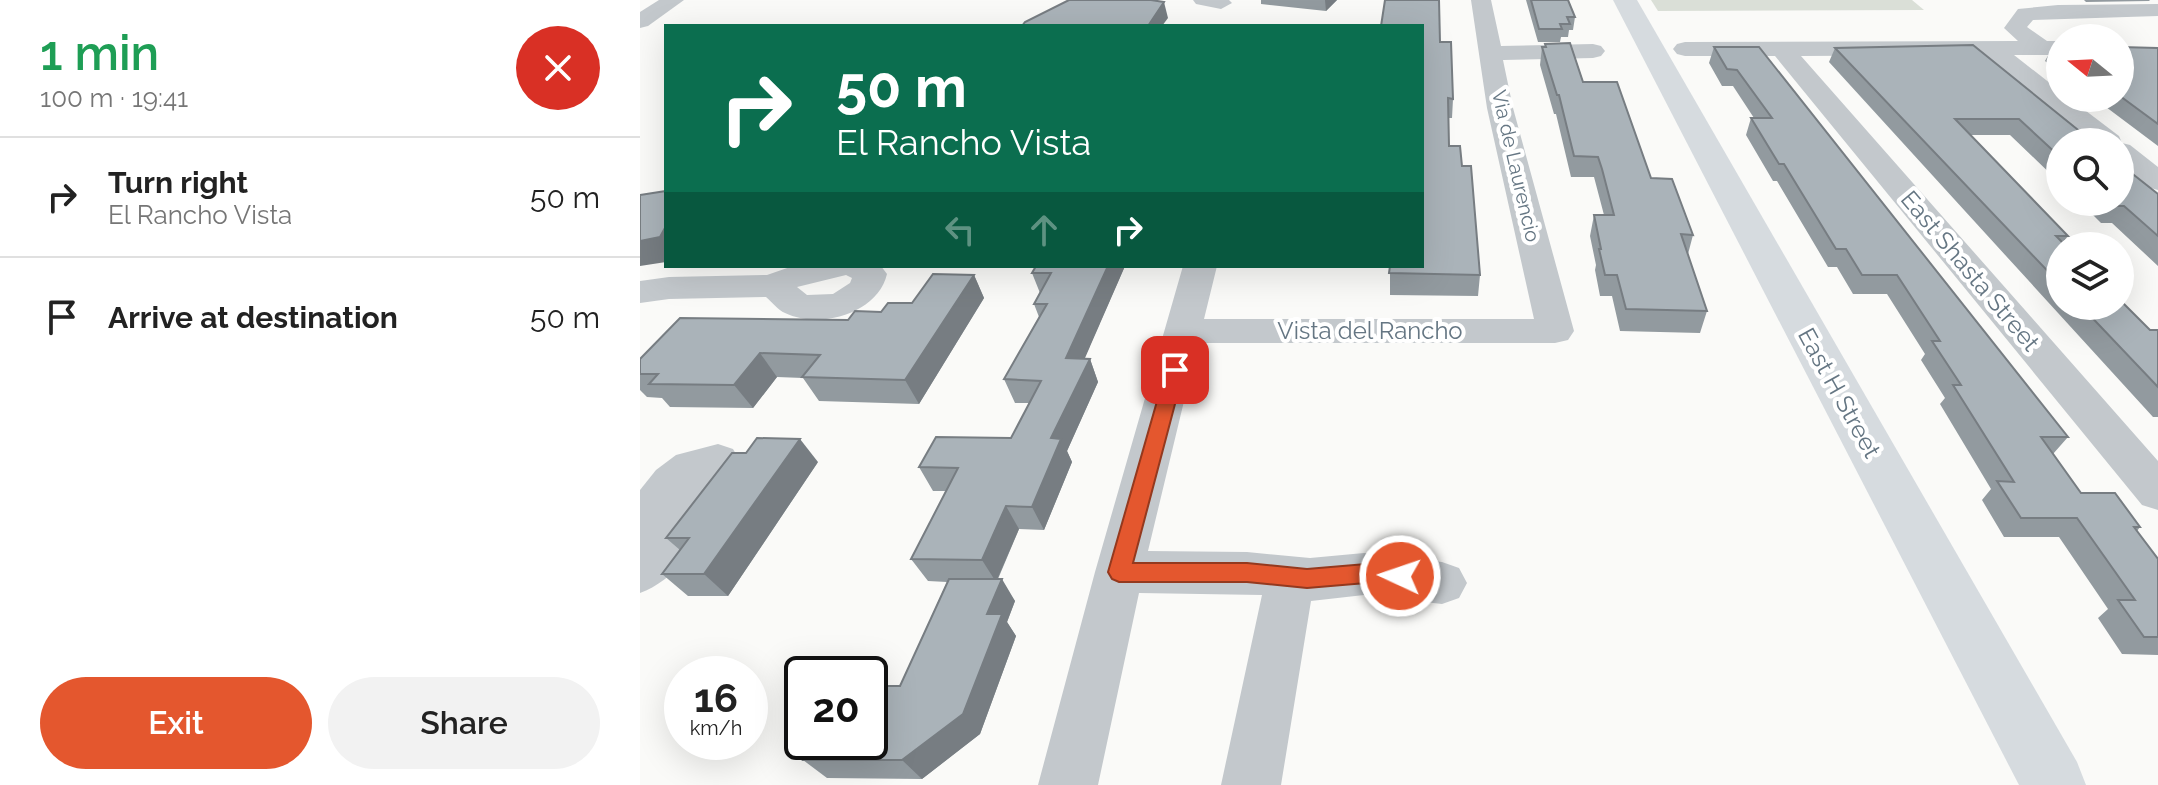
<!DOCTYPE html>
<meta charset="utf-8">
<style>
body{margin:0;font-family:Raleway,sans-serif;background:#f2f2f2;color:#222;height:100vh;display:flex;flex-direction:column;font-size:30px;white-space:nowrap}
*{box-sizing:border-box;margin:0}
p{font-size:26px;color:#767676}
.icon{flex:none;width:44px;height:44px;fill:none;stroke:currentColor;stroke-width:2;stroke-linecap:round;stroke-linejoin:round}
.map{position:relative;flex:1;overflow:hidden}
.side{display:flex;flex-direction:column;background:#fff;width:640px}
.side>*{flex:none}
.top-card{position:absolute;left:24px;top:24px;width:760px;height:244px;border-radius:0px;box-shadow:0 8px 32px #0002;background:#0b6e4f;color:#fff;overflow:hidden}
.needle{width:52px;rotate:288deg}
.buttons{position:absolute;left:1406px;top:24px;display:grid;gap:16px}
.buttons a{display:grid;place-items:center;width:88px;height:88px;border-radius:50%;background:#fff;box-shadow:0 8px 32px #0002;font-size:40px}
.speed{position:absolute;left:24px;top:656px;display:flex;gap:16px;font-size:40px;font-weight:700;text-align:center}
.speed>*{display:grid;place-content:center;width:104px;height:104px;border-radius:50%;background:#fff;box-shadow:0 8px 32px #0002;line-height:1}
.speed small{font-size:20px;font-weight:400}
.speed .limit{border:4px solid #111;border-radius:12px;background:#fff;color:#111}
.pin{position:absolute;display:grid;place-items:center;width:68px;height:68px;color:#fff;margin:-34px;border-radius:16px;box-shadow:0 4px 12px #0006}
.me{position:absolute;width:88px;margin:-44px;rotate:273deg;stroke-linejoin:round;filter:drop-shadow(0 0 6px #0008)}
.turn{display:flex;align-items:center;gap:28px;height:168px;padding:0 40px;font-size:36px}
.turn .icon{width:104px;height:104px;stroke-width:2.5}
.turn b{display:block;font-size:56px;line-height:68px}
.lanes{display:flex;align-items:center;height:76px;padding:0 40px;background:#0003;justify-content:center;gap:40px;direction:ltr}
.lanes .off{opacity:.35}
.round{display:grid;place-items:center;flex:none;width:84px;height:84px;border-radius:42px;background:#f2f2f2}
.summary{display:flex;align-items:center;justify-content:space-between;height:136px;padding:0 40px}
h1{font-size:48px;font-weight:600;line-height:60px;color:#1e9e55}
.action{display:flex;gap:16px;margin-top:auto;padding:16px 40px}
.action a{flex:1;height:92px;border-radius:48px;background:#e4572e;color:#fff;font-size:32px;font-weight:600;line-height:92px;text-align:center}
.action a+a{background:#f2f2f2;color:#222}
ul{padding:0;list-style:none}
li{display:flex;align-items:center;gap:24px;height:120px;padding:0 40px;border-top:2px solid #e0e0e0}
li div{flex:1}
li b{display:block;font-size:30px}
li em{font-style:normal}
main{display:flex;flex:1;min-height:0}
.map>svg:first-child{display:block}
</style>
<main>
<section class="side">
<div class="summary"><div><h1>1 min</h1><p>100 m · 19:41</p></div><a class="round" style="background:#d93025;color:#fff"><svg class="icon" aria-label="close" viewBox="0 0 24 24"><path d="M6 6l12 12M18 6L6 18"/></svg></a></div>
<ul>
<li><svg class="icon" aria-label="right" viewBox="0 0 24 24"><path d="M7 20v-9h11M14 6l5 5-5 5"/></svg><div><b>Turn right</b><p>El Rancho Vista</p></div><em>50 m</em></li>
<li><svg class="icon" aria-label="arrive" viewBox="0 0 24 24"><path d="M6 21V4h12l-3 4 3 4H6"/></svg><div><b>Arrive at destination</b></div><em>50 m</em></li>
</ul>
<div class="action"><a>Exit</a><a>Share</a></div>
</section>
<div class="map">
<svg width="1518" height="785" viewBox="0 0 1518 785">
<rect width="100%" height="100%" fill="#fafaf8"/>
<path fill="#dadfd7" d="M1011,0H1272L1284,10L1018,11Z"/>
<g fill="none" stroke-linecap="round" stroke-linejoin="round">
<g fill="#c3c8cc" fill-rule="evenodd">
<path d="M19,0H44L8,26L0,28V12Z"/>
<path d="M553,0H589L592,3L581,9L556,4Z"/>
<path d="M831,0H851L861,46L953,44L961,46L965,51L961,56L953,58L863,60L873,108L934,331L928,340L915,343H558L508,551L607,552L670,558L724,553L802,562L819,568L827,583L819,598L802,604L724,595L671,601L641,785H581L622,595L499,593L458,785H398L455,572L543,266H577L564,319H894L847,108Z"/>
<path d="M1518,4V16L1393,20L1387,27L1407,41H1420V55H1374L1420,91V98H1429L1479,136L1482,143L1490,145L1518,167V190L1507,187L1480,165V142H1452L1345,55L1161,56L1518,461V510L1502,505L1135,56H1045L1037,54L1033,49L1037,44L1045,42L1378,41L1364,28L1378,9L1418,5Z"/>
<path d="M153,266H241L247,274C238,313 181,330 145,313C138,310 132,302 126,297L29,299L0,303V281L29,277L127,275ZM206,275L212,278L210,283L193,294L167,295L157,287Z"/>
<path d="M78,444L93,449L106,471C84,512 45,577 0,593V490L16,470L36,455Z"/>
</g>
<path fill="#d6dbdf" fill-rule="evenodd" d="M973,0H997L1437,762L1446,785H1379Z"/>
</g>
<g fill="#929a9f">
<path d="M621,0H697L686,11L621,4Z"/>
<path d="M886,0H928L935,17L933,30H929L928,37H921L920,42H898Z"/>
<path d="M1444,0H1510L1509,1L1446,2Z"/>
<path d="M800,42L813,99L812,118H808L809,146L822,166L840,275L838,296L750,295V266H782Z"/>
<path d="M905,44L943,82L1011,178L1053,235L1048,254L1067,311L1060,333L980,331L972,296H960L955,270L956,265L950,236L954,215H964L954,177H931L916,114H914L900,65L902,47H905Z"/>
<path d="M1074,47H1119L1428,437L1413,454L1441,493L1500,527L1497,531L1518,559V655L1482,654L1458,618L1468,609L1419,537H1364L1342,500L1351,489L1300,404L1305,398L1281,360L1285,354L1247,294H1213L1197,267H1188L1137,181H1133L1106,135L1111,118H1114L1093,86H1082L1069,63Z"/>
<path d="M1413,47H1420V72L1405,61Z"/>
<path d="M1480,47L1518,48V146L1454,98H1480Z"/>
<path d="M1195,48L1453,142H1420V183L1370,135H1331L1428,236L1420,246V306H1480L1510,330H1518V417H1513L1189,62Z"/>
<path d="M1518,194V266L1472,223H1461L1440,202H1480Z"/>
<path d="M485,266L444,359H450L458,382L427,451L432,462L404,530L379,529L358,579L375,601L367,622L376,636L340,734L282,779L187,778L163,760L260,686L307,582L288,581L271,559L306,491H293L279,467L371,438L390,403H375L364,379L399,317L394,304L400,293L392,273Z"/>
<path d="M334,275L344,298L279,404L179,401L163,378L137,377L113,408L30,407L22,398L7,397L0,390V359L208,320L241,312L272,303Z"/>
<path d="M178,462L88,596H48L22,574L40,550L26,538Z"/>
</g>
<g fill="#777d82">
<path d="M685,0H697L686,11Z"/>
<path d="M524,2L528,18L522,26H508Z"/>
<path d="M26,226V262L0,266V241Z"/>
<path d="M468,266H485L435,381L426,358Z"/>
<path d="M334,275L344,298L279,404L265,380Z"/>
<path d="M120,353L137,377L113,408L94,385Z"/>
<path d="M450,359L458,382L427,451L432,462L404,530L392,507L411,438Z"/>
<path d="M160,439L178,462L88,596L64,574Z"/>
<path d="M366,506L379,529L356,582L342,560Z"/>
<path d="M362,579L375,601L367,622L376,636L340,734L282,779L262,760L347,614Z"/>
</g>
<g fill="#aab3b9" stroke="#777d82" stroke-width="2">
<path d="M429,0H511L524,2L508,26H382L385,22Z"/>
<path d="M745,0H799L800,42H811L813,99L808,98L809,146H820L822,166H831L840,275L749,273L750,266H782V26H741Z"/>
<path d="M891,0H928L935,17H927L930,24H920L922,29H899Z"/>
<path d="M930,43L943,82H977L1011,178L1032,179L1053,235L1041,234L1067,311L986,309L977,275H965L959,249H961L954,215H974L962,169L958,157L934,156L919,95H917L902,47H906L905,44Z"/>
<path d="M1333,45L1453,142H1420V157L1379,119H1315L1428,236H1416L1426,246H1420V284L1195,48Z"/>
<path d="M1074,47H1119L1428,437H1401L1441,493H1475L1500,527H1494L1518,559V637H1504L1478,600H1495L1437,518H1381L1357,481L1374,482L1313,385H1321L1292,341H1300L1257,275H1222L1206,249H1196L1144,164H1139L1111,118H1132L1097,70L1087,69Z"/>
<path d="M1480,47L1518,48V124L1480,96Z"/>
<path d="M1480,164L1518,194V236L1484,206H1473L1469,202H1480Z"/>
<path d="M26,191V226L20,237L0,241V195Z"/>
<path d="M396,266H468L426,358L450,359L411,438L421,439L392,507L366,506L342,560L271,559L318,468L279,467L296,437L371,438L401,381L364,379L407,304H394L411,273H392Z"/>
<path d="M293,274L334,275L265,380L162,377L180,355L120,353L94,385L9,384L18,374H0V359L40,318L208,320L215,311L241,312L248,303H272Z"/>
<path d="M1480,300L1510,330H1518V387L1441,306H1480Z"/>
<path d="M117,438L160,439L64,574H22L49,538H26L92,453H106Z"/>
<path d="M309,579H362L347,614H362L323,714L262,760H163L172,742H230V686H260Z"/>
</g>
<path fill="#e4572e" stroke="#94391e" stroke-width="2" d="M535,364L544,370L493,563H607L667,569L738,563L767,570L771,576L767,583L760,586L738,582L667,588L607,582H479L472,579L468,572L526,370Z"/>
<g text-anchor="middle" stroke-width="8" stroke-linejoin="round" paint-order="stroke">
<g font-size="20" fill="#657683" stroke="#fff">
<text transform="translate(876 166) rotate(77)" y="7">Via de Laurencio</text>
</g>
<g font-size="24" fill="#657683" stroke="#fff">
<text transform="translate(1330 271) rotate(50)" y="8">East Shasta Street</text>
<text x="730" y="339">Vista del Rancho</text>
<text transform="translate(1199 393) rotate(61)" y="8">East H Street</text>
</g>
</g>
</svg>
<div class="buttons">
<a><svg class="needle" viewBox="-14 -14 28 28"><path d="M0-13l5 13h-10z" fill="#e53935"/><path d="M0 13l5-13h-10z" fill="#767676"/></svg></a>
<a><svg class="icon" aria-label="search" viewBox="0 0 24 24"><circle cx="10" cy="10" r="6"/><path d="M15 15l6 6"/></svg></a>
<a><svg class="icon" aria-label="layers" viewBox="0 0 24 24"><path d="M12 4l9 5-9 5-9-5zM3 14l9 5 9-5"/></svg></a>
</div>
<div class="speed"><div>16<small>km/h</small></div><div class="limit">20</div></div>
<div class="pin" style="left:535px;top:370px;background:#d93025"><svg class="icon" aria-label="arrive" viewBox="0 0 24 24"><path d="M6 21V4h12l-3 4 3 4H6"/></svg></div>
<svg class="me" style="left:760px;top:576px" viewBox="-20 -20 40 40"><circle r="17" fill="#e4572e" stroke="#fff" stroke-width="3"/><path d="M0-11L8 9 0 5-8 9z" fill="#fff"/></svg>
<div class="top-card">
<div class="turn"><svg class="icon" aria-label="right" viewBox="0 0 24 24"><path d="M7 20v-9h11M14 6l5 5-5 5"/></svg><div><b>50 m</b>El Rancho Vista</div></div>
<div class="lanes"><svg class="icon off" aria-label="left" viewBox="0 0 24 24"><path d="M17 20v-9H6M10 6l-5 5 5 5"/></svg><svg class="icon off" aria-label="ahead" viewBox="0 0 24 24"><path d="M12 20V5M6 11l6-6 6 6"/></svg><svg class="icon" aria-label="right" viewBox="0 0 24 24"><path d="M7 20v-9h11M14 6l5 5-5 5"/></svg></div>
</div>
</div>
</main>
